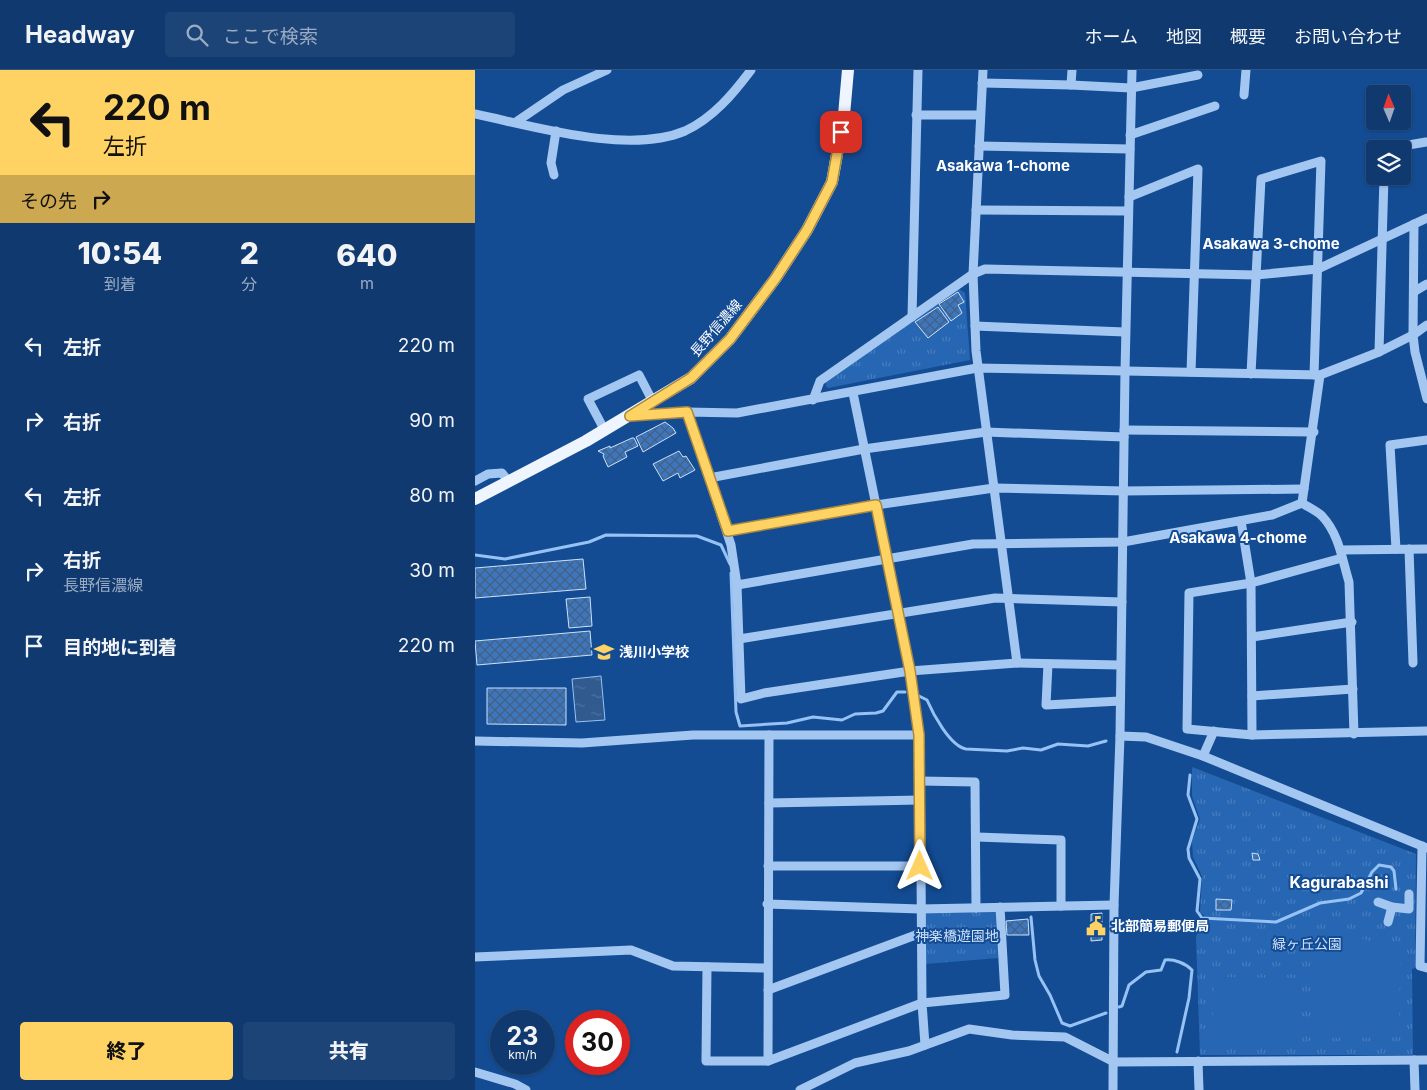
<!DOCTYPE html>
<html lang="ja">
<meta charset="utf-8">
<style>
body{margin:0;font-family:Inter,"Noto Sans JP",sans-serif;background:#1d4477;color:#f1f3f6;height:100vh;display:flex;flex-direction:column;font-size:19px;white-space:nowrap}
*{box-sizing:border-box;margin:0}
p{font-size:16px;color:#9bacc3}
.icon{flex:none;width:28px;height:28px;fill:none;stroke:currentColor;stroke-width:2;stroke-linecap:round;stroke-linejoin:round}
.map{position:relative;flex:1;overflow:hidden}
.drawer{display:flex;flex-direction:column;background:#0f396f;width:475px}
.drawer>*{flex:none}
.guide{background:#ffd264;color:#111;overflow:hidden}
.needle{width:32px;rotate:358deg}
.controls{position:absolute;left:891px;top:15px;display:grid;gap:10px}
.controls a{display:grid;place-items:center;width:45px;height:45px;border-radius:5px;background:#0f396f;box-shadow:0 1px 4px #0004,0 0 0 1px #2f5382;font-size:25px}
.speed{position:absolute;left:15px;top:940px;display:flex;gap:10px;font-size:25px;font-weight:700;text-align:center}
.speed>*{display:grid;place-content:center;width:65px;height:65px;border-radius:50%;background:#0f396f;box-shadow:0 1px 4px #0004,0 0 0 1px #2f5382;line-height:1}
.speed small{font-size:12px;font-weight:400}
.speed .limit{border:8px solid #d22;background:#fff;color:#111}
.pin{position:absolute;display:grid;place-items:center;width:42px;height:42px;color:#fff;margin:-21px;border-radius:10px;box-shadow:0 2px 8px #0006}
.me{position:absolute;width:55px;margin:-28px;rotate:0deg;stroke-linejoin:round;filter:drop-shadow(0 0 4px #0008)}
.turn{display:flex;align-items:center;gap:18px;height:105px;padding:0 20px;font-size:22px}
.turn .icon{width:65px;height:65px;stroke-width:2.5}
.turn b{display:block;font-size:35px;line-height:42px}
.then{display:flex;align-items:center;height:48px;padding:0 20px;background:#0003;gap:10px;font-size:19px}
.eta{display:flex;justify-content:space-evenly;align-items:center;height:85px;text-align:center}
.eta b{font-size:30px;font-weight:800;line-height:35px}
.cta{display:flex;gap:10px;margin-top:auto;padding:10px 20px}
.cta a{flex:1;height:58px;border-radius:5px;background:#ffd264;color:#111;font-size:20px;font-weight:800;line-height:58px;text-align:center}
.cta a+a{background:#1d4477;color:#f1f3f6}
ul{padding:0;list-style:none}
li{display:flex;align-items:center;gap:15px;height:75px;padding:0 20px}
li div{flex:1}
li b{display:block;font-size:19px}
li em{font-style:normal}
header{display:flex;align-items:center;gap:30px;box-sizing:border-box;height:70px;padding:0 25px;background:#0f396f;border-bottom:1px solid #2f5382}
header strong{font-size:24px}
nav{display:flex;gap:28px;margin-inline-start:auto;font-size:18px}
.search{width:350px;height:45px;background:#1d4477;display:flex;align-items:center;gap:12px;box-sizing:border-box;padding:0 18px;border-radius:5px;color:#9bacc3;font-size:19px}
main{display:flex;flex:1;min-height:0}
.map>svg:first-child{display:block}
</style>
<header>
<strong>Headway</strong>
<div class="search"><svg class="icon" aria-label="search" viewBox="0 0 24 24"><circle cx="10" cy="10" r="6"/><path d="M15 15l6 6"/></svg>ここで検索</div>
<nav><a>ホーム</a><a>地図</a><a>概要</a><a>お問い合わせ</a></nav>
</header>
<main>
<section class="drawer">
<div class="guide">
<div class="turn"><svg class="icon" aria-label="left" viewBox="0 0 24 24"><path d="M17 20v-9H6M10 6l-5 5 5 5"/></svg><div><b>220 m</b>左折</div></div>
<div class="then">その先<svg class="icon" aria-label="right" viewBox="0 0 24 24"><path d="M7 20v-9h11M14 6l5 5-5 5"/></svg></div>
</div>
<div class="eta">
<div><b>10:54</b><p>到着</p></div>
<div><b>2</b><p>分</p></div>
<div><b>640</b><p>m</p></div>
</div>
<ul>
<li><svg class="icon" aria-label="left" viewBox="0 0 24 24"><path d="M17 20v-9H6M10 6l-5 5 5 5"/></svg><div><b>左折</b></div><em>220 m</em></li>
<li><svg class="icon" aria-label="right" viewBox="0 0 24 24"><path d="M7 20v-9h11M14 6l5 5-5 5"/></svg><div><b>右折</b></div><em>90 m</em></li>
<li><svg class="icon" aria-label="left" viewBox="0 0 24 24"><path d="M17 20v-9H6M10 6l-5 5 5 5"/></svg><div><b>左折</b></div><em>80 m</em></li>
<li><svg class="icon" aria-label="right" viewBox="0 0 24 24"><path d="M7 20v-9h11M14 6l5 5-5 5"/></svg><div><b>右折</b><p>長野信濃線</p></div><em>30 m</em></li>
<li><svg class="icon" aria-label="arrive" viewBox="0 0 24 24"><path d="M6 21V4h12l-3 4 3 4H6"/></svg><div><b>目的地に到着</b></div><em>220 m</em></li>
</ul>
<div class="cta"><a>終了</a><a>共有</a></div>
</section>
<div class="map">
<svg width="952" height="1020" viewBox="0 0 952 1020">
<defs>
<pattern id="grass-tufts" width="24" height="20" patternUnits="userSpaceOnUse" patternTransform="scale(1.25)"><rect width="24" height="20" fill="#2666b3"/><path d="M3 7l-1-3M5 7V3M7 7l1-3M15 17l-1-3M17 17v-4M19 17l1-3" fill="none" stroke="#477dbe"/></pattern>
<pattern id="water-ripples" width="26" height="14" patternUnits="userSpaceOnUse" patternTransform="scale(1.25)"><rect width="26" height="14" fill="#315a8f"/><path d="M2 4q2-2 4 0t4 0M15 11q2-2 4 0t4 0" fill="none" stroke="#5073a0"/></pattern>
<pattern id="building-cross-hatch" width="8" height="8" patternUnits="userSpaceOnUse" patternTransform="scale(1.25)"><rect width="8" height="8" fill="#3d76bc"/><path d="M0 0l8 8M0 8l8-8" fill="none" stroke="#446184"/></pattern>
</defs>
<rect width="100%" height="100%" fill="#144c94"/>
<g fill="url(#grass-tufts)">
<path d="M484,219L490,223L495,290L353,318L351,316V311Z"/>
<path d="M717,697L941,784L940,898L937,899L938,985H725L721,867L729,845L725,843L727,806L718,787L717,771L725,749L717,726Z"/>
<path d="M521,839L523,888L450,894L448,841Z"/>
</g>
<g fill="#2666b3">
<path d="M861,861L925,880L924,967L836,968L838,869Z"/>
<path d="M739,907L824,908V974L737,971Z"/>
</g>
<path fill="url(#water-ripples)" stroke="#96c2f5" d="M126,606L130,650L101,652L97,609Z"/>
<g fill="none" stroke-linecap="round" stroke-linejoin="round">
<g stroke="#96c2f5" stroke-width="3">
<path d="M0,485L30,489L114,472L131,465L222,466L246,475L255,494"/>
<path d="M256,503L261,642L265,656L312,653L338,647L367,650L380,644L401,643L408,641L422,622H430"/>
<path d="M444,626L452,630C458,644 475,676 491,679L532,681L548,678L566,680L583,674L613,676L631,671"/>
<path d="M715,705L713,725L722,749L713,779L714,788L725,809L722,841L727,848L801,852L845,833L874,829L886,823L897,802L904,795L916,797L919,801L921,819"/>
<path d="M556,847L560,890L564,906L575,925L587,953L595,956L631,943"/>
<path d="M644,937L647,936L654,915L671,902L686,900L690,890C699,889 710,893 717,900L714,928L702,982"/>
</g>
</g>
<g fill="url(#building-cross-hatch)" stroke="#cbe1fc">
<path d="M483,222L489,232L483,235L487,243L476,251L464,234Z"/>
<path d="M463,237L474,252L453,268L440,252Z"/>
<path d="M190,352L198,358L201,363L168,382L161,367Z"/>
<path d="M157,368H159L163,376L150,382L152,387L133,397L128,386L129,384L123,381L135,376V378Z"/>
<path d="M204,381L208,387L211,386L220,400L205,408L203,403L188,411L178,394Z"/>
<path d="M108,489L111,519L0,528V498Z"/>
<path d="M115,527L117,556L94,558L91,529Z"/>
<path d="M115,561L117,585L2,595L0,571Z"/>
<path d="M12,618H91V655L12,654Z"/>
<path d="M777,783L783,784L785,790H778Z"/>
<path d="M741,829L757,830L756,840H741Z"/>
<path d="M627,843V870L616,871V844Z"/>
<path d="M553,849L554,865H532L531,851Z"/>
</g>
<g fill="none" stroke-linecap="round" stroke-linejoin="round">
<g stroke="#a4c7f2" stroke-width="9">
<path d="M508,0L498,204L501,281L542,593"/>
<path d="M597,0L596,15L656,18L723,5"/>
<path d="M507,13L596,15"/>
<path d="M769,25L771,0"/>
<path d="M0,44C58,56 153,85 210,61C238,48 258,24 276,0"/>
<path d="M441,45H505"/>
<path d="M41,52L88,20L132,0"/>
<path d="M655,65L740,36"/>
<path d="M504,76L655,79"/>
<path d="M910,79L951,72"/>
<path d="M79,105L76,93L81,61"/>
<path d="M654,127L723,99L716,302"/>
<path d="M501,140L653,141"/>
<path d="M939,154L938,265L940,282L952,329"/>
<path d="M940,221L952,214"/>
<path d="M437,247L443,0"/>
<path d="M500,256L650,262"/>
<path d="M904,282L909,106"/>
<path d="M776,304L786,109L846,91L839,305"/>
<path d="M338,330L345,311L498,204L510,199L781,205L843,199L952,148"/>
<path d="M212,342L256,475L262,515L266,629L289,623L435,601L542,593L645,595"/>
<path d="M155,346L212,342L262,343L502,298L845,305L904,282L938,265L952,255"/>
<path d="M649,360L839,362"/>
<path d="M130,361L113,329L164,305L178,332"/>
<path d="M234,408L389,379L511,362L649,367"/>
<path d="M0,411L13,404L27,403L34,412"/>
<path d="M827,433C833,437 842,441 847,446C864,464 867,489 874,512L879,664"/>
<path d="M827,433L845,305"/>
<path d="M766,451L776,513L777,665"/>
<path d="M253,461L401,435L519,418L649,421L829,419"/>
<path d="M921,479L915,375L952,370"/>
<path d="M934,479L938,593"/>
<path d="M866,480L952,479"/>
<path d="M867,488L776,513L714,523L712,659L777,665L952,661"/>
<path d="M262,515L498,474L648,472L797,445L827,433"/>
<path d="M777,567L877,552"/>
<path d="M264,569L520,528L647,532"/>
<path d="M573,594L571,635L645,631"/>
<path d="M777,626L878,619"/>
<path d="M294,665L293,991L447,933L445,665L435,601L378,323"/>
<path d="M645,666L671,667L728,686L952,778"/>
<path d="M0,671L107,673L218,665H445"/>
<path d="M728,686L739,661"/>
<path d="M445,711L500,712L501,838"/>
<path d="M294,733L445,730"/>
<path d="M502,767L586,770V836"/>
<path d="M947,776L945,896L952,898"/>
<path d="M293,796H445"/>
<path d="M903,832L917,837L934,839V824"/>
<path d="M292,834L445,839L639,835"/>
<path d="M913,852L917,837"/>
<path d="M0,887L156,880L198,896L292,898"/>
<path d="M232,897L231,991H293"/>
<path d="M293,920L446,863"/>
<path d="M450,975L447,933L530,925L525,837"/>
<path d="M939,990L940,1020"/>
<path d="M723,991L724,1020"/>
<path d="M0,1002L40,1014L51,1020"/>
<path d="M325,1020L380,993L434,981L494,959L537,965L590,967L639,992L952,990"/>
<path d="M638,1020L639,835L645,666L650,301L657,0"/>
</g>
<path stroke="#eef5ff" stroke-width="12" d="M0,429L111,371L216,308L255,269L300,209L332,160L357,112L369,45L373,0"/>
</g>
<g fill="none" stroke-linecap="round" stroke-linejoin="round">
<defs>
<path id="route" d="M366,62L357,112L332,160L300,209L255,269L216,308L155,346L212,342L253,461L401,435L435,601L444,665L445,796"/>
</defs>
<use href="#route" stroke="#a68841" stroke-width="12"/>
<use href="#route" stroke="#ffd264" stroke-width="9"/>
</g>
<defs>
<symbol id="school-bare" viewBox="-9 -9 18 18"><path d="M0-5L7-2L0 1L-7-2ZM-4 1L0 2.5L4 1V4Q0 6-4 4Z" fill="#ffd264" stroke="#144c94" stroke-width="2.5" paint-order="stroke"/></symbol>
<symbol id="civic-bare" viewBox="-9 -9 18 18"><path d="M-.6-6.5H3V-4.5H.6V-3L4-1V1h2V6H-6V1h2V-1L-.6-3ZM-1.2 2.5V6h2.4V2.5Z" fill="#ffd264" stroke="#144c94" stroke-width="2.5" paint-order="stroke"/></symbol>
</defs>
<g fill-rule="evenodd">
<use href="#school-bare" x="115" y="568" width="28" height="28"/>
<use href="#civic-bare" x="607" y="842" width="28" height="28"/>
</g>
<g text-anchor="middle" stroke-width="4" stroke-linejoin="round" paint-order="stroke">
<g font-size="14" fill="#fff" stroke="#144c94">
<text transform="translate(241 258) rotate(-49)" y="5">長野信濃線</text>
</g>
<g font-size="14" font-weight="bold" fill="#fff" stroke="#144c94" text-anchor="start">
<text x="144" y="587">浅川小学校</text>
<text x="636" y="861">北部簡易郵便局</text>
</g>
<g font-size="14" fill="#cbe1fc" stroke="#144c94">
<text x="482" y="871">神楽橋遊園地</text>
<text x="832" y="879">緑ヶ丘公園</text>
</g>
<g font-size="15" font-weight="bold" fill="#fff" stroke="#144c94">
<text x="528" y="101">Asakawa 1-chome</text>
<text x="796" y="179">Asakawa 3-chome</text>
<text x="763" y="473">Asakawa 4-chome</text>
</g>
<g font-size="16" font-weight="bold" fill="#fff" stroke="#144c94">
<text x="864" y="818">Kagurabashi</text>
</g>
</g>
</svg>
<div class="controls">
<a><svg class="needle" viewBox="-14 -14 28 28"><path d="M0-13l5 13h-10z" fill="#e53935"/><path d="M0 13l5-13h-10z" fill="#9bacc3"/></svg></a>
<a><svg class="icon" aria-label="layers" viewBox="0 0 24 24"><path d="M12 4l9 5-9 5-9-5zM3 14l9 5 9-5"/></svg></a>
</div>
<div class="speed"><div>23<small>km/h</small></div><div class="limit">30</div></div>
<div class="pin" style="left:366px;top:62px;background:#d93025"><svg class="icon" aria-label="arrive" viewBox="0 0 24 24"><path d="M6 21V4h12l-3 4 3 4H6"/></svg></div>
<svg class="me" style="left:445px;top:796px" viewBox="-20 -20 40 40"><path d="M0-17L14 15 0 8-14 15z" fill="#ffd264" stroke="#fff" stroke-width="4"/></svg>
</div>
</main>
